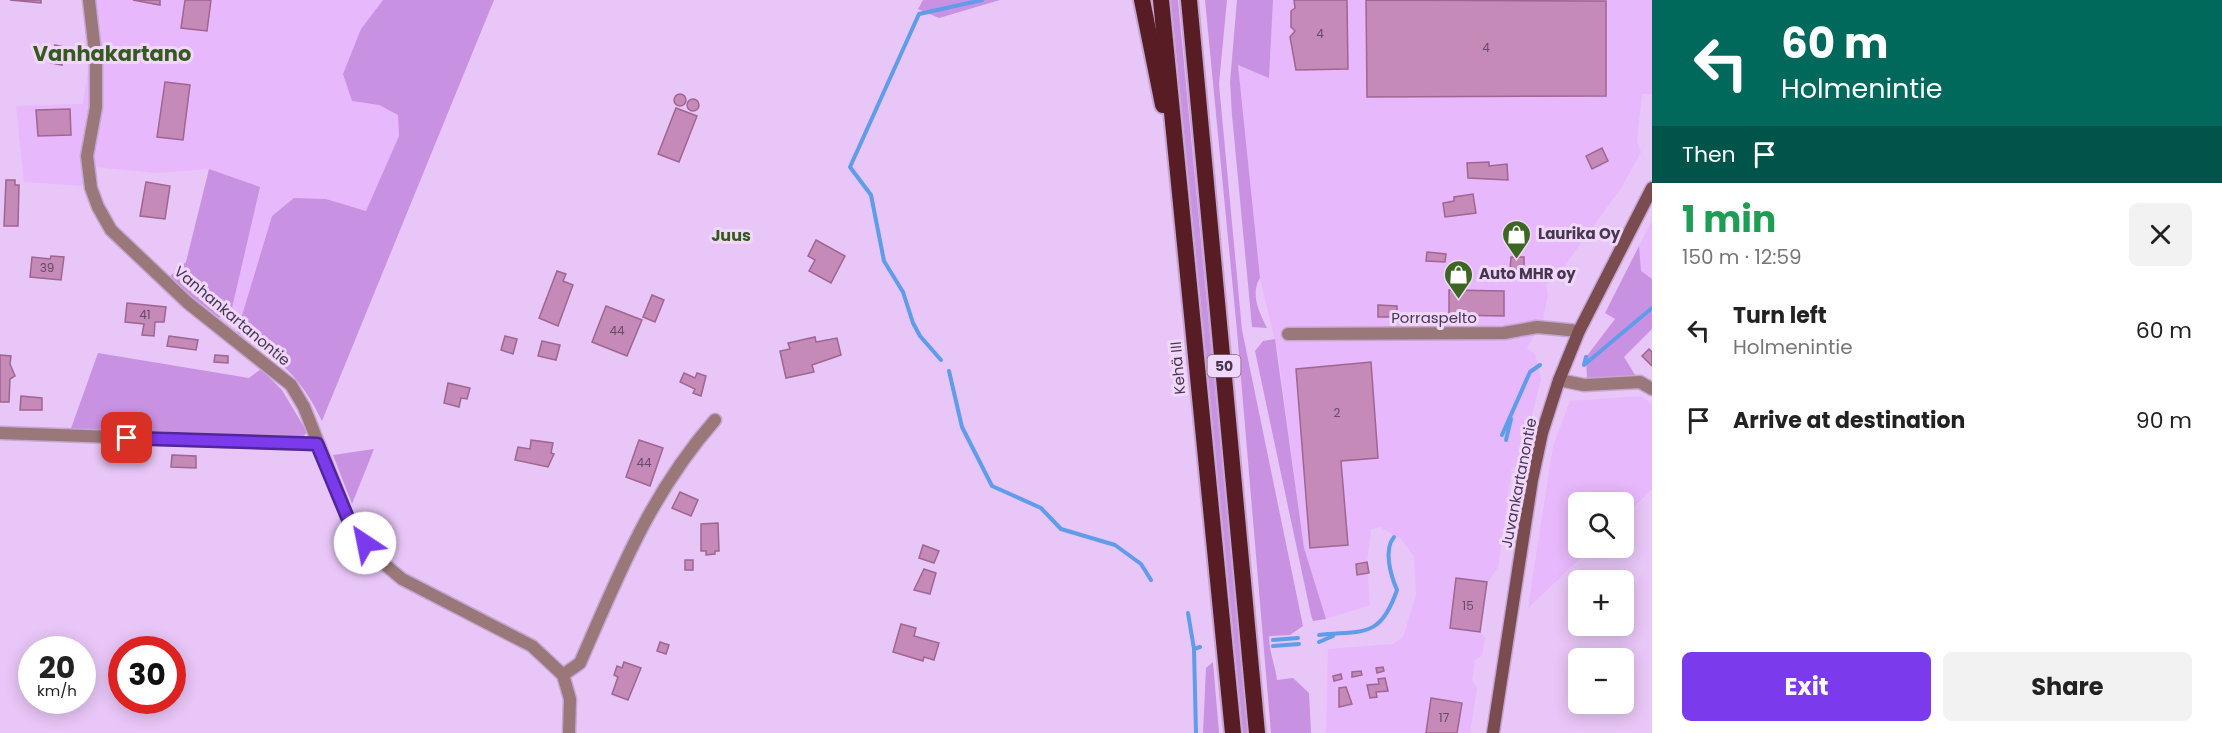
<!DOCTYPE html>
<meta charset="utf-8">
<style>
body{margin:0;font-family:Poppins,sans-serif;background:#f2f2f2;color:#222;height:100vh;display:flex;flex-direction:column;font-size:22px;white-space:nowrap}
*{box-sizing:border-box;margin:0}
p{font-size:20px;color:#767676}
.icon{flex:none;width:33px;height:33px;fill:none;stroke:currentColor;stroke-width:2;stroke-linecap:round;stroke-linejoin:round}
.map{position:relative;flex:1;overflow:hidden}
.side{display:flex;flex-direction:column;background:#fff;width:570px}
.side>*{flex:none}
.hud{background:#00695c;color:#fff;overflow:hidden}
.tools{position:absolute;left:1568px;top:492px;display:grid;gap:12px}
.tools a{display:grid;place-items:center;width:66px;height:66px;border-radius:9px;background:#fff;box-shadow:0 3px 15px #0003;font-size:30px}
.speed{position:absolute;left:18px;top:636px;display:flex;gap:12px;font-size:30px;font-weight:700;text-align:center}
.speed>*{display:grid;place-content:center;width:78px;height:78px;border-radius:50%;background:#fff;box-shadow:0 3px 15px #0003;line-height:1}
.speed small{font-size:15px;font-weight:400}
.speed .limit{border:9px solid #d22;background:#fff;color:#111}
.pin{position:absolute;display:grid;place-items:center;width:51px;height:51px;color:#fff;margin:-26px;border-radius:12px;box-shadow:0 3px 9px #0006}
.me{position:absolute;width:66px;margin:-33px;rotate:326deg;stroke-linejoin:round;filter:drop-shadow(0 0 4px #0008)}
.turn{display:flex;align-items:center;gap:21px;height:126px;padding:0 30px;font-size:27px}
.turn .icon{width:78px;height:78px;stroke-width:2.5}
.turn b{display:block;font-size:42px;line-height:51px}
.then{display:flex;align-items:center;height:57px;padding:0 30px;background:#0003;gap:12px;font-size:22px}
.round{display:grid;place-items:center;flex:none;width:63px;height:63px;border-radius:9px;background:#f2f2f2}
.overview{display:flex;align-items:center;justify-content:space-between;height:102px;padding:0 30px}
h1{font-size:36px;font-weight:700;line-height:45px;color:#1e9e55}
.primary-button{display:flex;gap:12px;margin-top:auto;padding:12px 30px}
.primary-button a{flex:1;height:69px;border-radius:9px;background:#7c3aed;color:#fff;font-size:24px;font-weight:700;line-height:69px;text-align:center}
.primary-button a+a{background:#f2f2f2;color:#222}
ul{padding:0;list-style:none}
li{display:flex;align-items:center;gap:18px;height:90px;padding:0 30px}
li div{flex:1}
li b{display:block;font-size:22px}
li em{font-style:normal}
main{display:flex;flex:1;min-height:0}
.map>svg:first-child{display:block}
</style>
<main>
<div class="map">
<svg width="1652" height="733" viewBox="0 0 1652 733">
<rect width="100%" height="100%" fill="#e8c6f7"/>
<g fill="#e7b8fb">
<path d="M85,0H383L361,29L352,101L379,105L398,115L399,136L366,211L326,199L272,216L237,332L219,318L232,308L209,169L156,173L83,166L84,186L24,182L16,106L83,104L90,54Z"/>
<path d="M1273,0H1652V94H1642L1637,140L1641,152L1621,188L1555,279L1546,284L1548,294L1543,320L1527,348L1535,354L1541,379L1519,467H1512L1498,567L1486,585L1480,631L1485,638L1482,655L1475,660L1472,681L1477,688L1470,733H1326L1328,649L1393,644L1403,637L1416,595L1414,557L1401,539L1380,527L1371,529L1367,562L1370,605L1326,619L1304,548L1278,353L1260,278L1238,65L1269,77Z"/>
<path d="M1652,221V279H1650L1641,271L1639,246Z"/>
<path d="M1642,396L1652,405V489L1623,517V502H1578V548H1591L1528,608L1553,446L1570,401Z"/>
</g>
<g fill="#c991e2">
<path d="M383,0H494L322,421C299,373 279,361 237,332L272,216L294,198L326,199L366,211L399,136L398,115L379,105L352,101L343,74L361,29Z"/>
<path d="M923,0H1000L939,18L918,9Z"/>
<path d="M1171,0H1178L1248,733H1243Z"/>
<path d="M1205,0H1227L1219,84L1242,330L1303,626L1290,635L1269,636C1269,652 1275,664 1277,680L1293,678L1309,693L1311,733H1271L1237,331Z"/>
<path d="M1237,0H1273L1269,78L1238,65L1260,278C1250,294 1259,312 1267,328L1252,327L1232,115L1230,82Z"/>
<path d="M209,169L260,187L232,308L219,318L168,278L186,262Z"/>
<path d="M1639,246L1641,271L1652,279V329L1624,357L1637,378L1587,381L1586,357L1615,319L1605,313Z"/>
<path d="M1275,339L1304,548L1326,619L1313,621L1311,615L1255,351L1263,341Z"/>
<path d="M98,353L249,378L261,369L282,390L307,432L302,438L69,434Z"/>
<path d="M374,449L352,504L333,455Z"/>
<path d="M1213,662L1219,733H1203L1206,668Z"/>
</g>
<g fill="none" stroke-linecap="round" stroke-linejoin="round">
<g stroke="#5f9cea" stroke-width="4">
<path d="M1586,357L1584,365L1652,308"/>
<path d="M941,360L920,336L913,323L903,292L884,261L871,195L850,167L919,14L982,0"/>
<path d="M949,371L962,427L992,486L1041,508L1061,529L1115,545L1141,564L1151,580"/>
<path d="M1502,435L1530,372L1540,365"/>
<path d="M1506,440L1511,419"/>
<path d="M1188,613L1194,649"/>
<path d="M1319,635C1364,630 1380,639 1397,590C1391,576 1383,550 1394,537"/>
<path d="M1273,640L1298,638"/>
<path d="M1319,642L1333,636"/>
<path d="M1273,646L1299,644"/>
<path d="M1196,733L1194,649L1200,647"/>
</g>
</g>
<g fill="#c58ab7" stroke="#9e6691" stroke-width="1.5">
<path d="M10,0H41V3Z"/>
<path d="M133,0H160V5Z"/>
<path d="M185,0H211L207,31L181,28Z"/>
<path d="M1294,0H1347L1348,69L1296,70L1290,37L1295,31L1291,27V11L1295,8Z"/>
<path d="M1366,0L1606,1V96L1367,97Z"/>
<path d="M55,45L72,49L69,60L63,58L62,65L51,63Z"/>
<path d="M165,82L190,85L183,140L157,137Z"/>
<circle cx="680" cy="100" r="6"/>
<circle cx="693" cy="105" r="6"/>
<path d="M676,108L697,116L679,162L658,154Z"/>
<path d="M70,109L71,135L38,136L36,110Z"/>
<path d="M1602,148L1608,161L1592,169L1586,156Z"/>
<path d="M1489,162V166L1507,164L1508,180L1468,178L1467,163Z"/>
<path d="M6,180H15V185H19L18,226H4Z"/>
<path d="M146,182L170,186L165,219L140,216Z"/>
<path d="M1473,194L1476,213L1445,217L1443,203L1454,201V197Z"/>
<path d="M816,240L845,256L831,283L809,271L815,260L808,256Z"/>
<path d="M1427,252L1446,254L1445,262L1426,261Z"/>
<path d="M51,256L64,257L61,280L30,277L32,257L50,259Z"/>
<path d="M1511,257H1524V270H1510Z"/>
<path d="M557,271L566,274L563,281L573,285L558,326L539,318Z"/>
<path d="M1449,290L1504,291V316L1449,315Z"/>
<path d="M652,295L664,300L655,322L643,317Z"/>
<path d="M127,303L166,307L164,322H155L154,336L142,335L144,324L125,322Z"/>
<path d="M1378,305L1397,306V317H1378Z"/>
<path d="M606,306L642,320L627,356L592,342Z"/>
<path d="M169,336L198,340L196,350L167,346Z"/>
<path d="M505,336L517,339L513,354L501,350Z"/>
<path d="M815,337L816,342L837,338L841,355L812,365L814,372L786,378L780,351L790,349L788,343Z"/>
<path d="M542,341L560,345L556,360L538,356Z"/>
<path d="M1649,349L1652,352V366L1642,356Z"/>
<path d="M0,355L11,356L10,364L15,376L10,379L9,402H0Z"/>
<path d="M215,355L228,356V363L214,362Z"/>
<path d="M1371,362L1378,458L1341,461L1348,545L1310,548L1296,369Z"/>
<path d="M684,373L695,378L697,373L706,376L701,396L693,393L695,389L680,382Z"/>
<path d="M448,383L470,388L467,399L461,398L459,407L444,403Z"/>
<path d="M21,396L42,398V410H20Z"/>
<path d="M531,440L553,443L551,453L554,454L548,467L515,460L518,447L530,449Z"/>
<path d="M639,440L663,448L650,486L626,477Z"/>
<path d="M172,455L196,456V468L171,467Z"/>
<path d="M680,492L698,500L691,516L672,508Z"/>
<path d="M718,523L719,551H715V554L706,555V551H701V524Z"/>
<path d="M923,545L939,551L934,563L919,558Z"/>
<rect x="685" y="560" width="8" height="10"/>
<path d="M1367,562L1369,573L1357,575L1356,564Z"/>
<path d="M924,569L936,573L930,594L914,590Z"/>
<path d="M1456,578L1487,582L1480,632L1450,628Z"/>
<path d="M901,624L916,628L914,636L939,643L934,660L924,657L923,661L893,652Z"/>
<path d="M660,642L669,645L666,654L657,651Z"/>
<path d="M624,662L641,668L628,700L612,694L618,677L614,675L617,666L622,668Z"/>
<path d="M1383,667L1384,671L1377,673L1376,668Z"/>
<path d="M1361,671L1362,675L1352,677V672Z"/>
<path d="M1341,674L1342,679L1334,681L1333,676Z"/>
<path d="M1385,678L1388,691L1376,692L1377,697L1370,698L1367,685L1379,684L1378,679Z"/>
<path d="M1346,687L1352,704L1339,707V688Z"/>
<path d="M1431,698L1462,703L1457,733H1426Z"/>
</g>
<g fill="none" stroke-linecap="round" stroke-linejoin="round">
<defs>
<g id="minor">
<path d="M89,0L96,61V107L87,156L91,188L98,207L111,230L188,303L291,385L304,407L349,521L383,563L402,579L532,646L563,675L570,699L569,733"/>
<path d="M1288,334L1504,333L1537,327L1579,331"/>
<path d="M1559,380L1584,385L1640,382L1652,389"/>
<path d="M0,433L317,444"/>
<path d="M563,675L580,663C619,574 650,494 715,420"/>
</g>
<path id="secondary" d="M1493,733L1532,480L1542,433L1559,380L1579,331L1652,188"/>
<g id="trunk">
<path d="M1142,0L1163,105"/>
<path d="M1161,0L1233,733"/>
<path d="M1189,0L1257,733"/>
</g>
</defs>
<use href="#minor" stroke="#c5a6d2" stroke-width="15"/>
<use href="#secondary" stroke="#c5a6d2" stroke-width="15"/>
<use href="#trunk" stroke="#c5a6d2" stroke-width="20"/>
<use href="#minor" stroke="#9a7879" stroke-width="12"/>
<use href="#secondary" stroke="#7a4c4f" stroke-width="12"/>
<use href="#trunk" stroke="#581c25" stroke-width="16"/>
</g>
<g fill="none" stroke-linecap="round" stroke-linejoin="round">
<defs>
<path id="route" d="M127,438L317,444L349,521L365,543"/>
</defs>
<use href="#route" stroke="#51269a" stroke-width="15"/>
<use href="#route" stroke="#7c3aed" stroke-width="10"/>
</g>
<defs>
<symbol id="shop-pin" viewBox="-11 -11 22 30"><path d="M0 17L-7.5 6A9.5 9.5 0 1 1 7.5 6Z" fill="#3d6623" stroke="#f0d7fc"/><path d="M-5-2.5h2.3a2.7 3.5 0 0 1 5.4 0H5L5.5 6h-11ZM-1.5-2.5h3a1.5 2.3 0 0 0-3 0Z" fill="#fff"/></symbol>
</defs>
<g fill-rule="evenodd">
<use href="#shop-pin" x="1500" y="218" width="33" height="45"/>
<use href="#shop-pin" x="1442" y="258" width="33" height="45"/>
</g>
<g text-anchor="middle" stroke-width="6" stroke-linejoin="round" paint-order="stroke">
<g font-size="12" fill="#664b68">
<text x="1320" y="38">4</text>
<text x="1486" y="52">4</text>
<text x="47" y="272">39</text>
<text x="145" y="319">41</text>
<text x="617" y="335">44</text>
<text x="1337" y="417">2</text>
<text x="644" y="467">44</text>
<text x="1468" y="610">15</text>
<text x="1444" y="722">17</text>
</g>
<rect fill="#f0d7fc" stroke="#7a6682" stroke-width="1.5" x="1207.5" y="355" width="33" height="22" rx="4.5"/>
<g font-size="14" font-weight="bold" fill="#47364e">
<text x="1224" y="371">50</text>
</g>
<g font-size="15" font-weight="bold" fill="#47364e" stroke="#f0d7fc" text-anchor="start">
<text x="1538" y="239">Laurika Oy</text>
<text x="1479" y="279">Auto MHR oy</text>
</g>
<g font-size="15" fill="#47364e" stroke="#f0d7fc">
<text transform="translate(232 316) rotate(40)" y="5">Vanhankartanontie</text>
<text x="1434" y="323">Porraspelto</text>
<text transform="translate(1178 368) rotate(-95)" y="5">Kehä III</text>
<text transform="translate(1519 483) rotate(-79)" y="5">Juvankartanontie</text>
</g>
<g font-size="16" font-weight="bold" fill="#345a1c" stroke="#f0d7fc">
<text x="731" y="241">Juus</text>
</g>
<g font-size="21" font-weight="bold" fill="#345a1c" stroke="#f0d7fc">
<text x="112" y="61">Vanhakartano</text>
</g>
</g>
</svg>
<div class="tools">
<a><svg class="icon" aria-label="search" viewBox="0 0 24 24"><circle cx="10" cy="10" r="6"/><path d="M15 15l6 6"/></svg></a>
<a>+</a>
<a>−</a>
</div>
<div class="speed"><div>20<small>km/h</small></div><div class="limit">30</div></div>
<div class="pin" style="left:127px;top:438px;background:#d93025"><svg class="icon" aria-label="arrive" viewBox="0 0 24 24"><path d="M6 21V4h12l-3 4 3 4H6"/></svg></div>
<svg class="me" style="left:365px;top:543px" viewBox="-20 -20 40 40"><circle r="19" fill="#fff"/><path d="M0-13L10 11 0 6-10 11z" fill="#7c3aed"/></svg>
</div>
<section class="side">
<div class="hud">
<div class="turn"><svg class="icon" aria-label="left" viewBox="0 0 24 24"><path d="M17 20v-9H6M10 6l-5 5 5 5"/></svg><div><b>60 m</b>Holmenintie</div></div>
<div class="then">Then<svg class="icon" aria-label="arrive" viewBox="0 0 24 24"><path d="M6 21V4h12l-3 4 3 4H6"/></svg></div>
</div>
<div class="overview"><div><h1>1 min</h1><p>150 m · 12:59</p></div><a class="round"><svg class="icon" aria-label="close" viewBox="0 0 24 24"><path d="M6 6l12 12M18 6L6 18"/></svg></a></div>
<ul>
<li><svg class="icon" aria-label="left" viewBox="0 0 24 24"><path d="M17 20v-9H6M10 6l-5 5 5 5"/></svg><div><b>Turn left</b><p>Holmenintie</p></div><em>60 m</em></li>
<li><svg class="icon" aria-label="arrive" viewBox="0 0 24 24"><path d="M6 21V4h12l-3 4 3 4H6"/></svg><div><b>Arrive at destination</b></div><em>90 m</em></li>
</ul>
<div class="primary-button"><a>Exit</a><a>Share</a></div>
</section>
</main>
